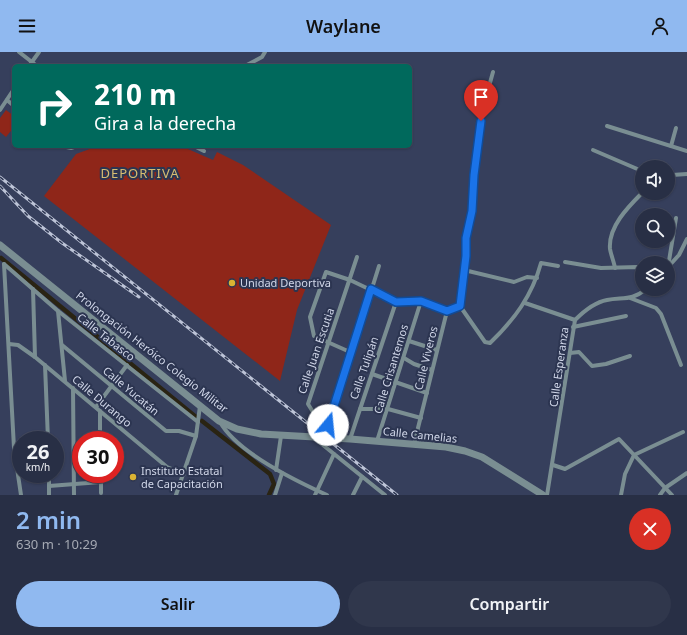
<!DOCTYPE html>
<html lang="es">
<meta charset="utf-8">
<style>
body{margin:0;font-family:"Noto Sans",sans-serif;background:#30374c;color:#f1f3f6;height:100vh;display:flex;flex-direction:column;font-size:15px;white-space:nowrap}
*{box-sizing:border-box;margin:0}
p{font-size:13px;color:#a5a9b3}
.icon{flex:none;width:22px;height:22px;fill:none;stroke:currentColor;stroke-width:2;stroke-linecap:round;stroke-linejoin:round}
.map{position:relative;height:443px;overflow:hidden}
.drawer{display:flex;flex-direction:column;background:#282f45;flex:1}
.drawer>*{flex:none}
.guide{position:absolute;left:12px;top:12px;width:400px;height:84px;border-radius:6px;box-shadow:0 1px 3px #0004,0 0 0 1px #444a5e;background:#00695c;color:#fff;overflow:hidden}
.tools{position:absolute;left:635px;top:108px;display:grid;gap:8px}
.tools a{display:grid;place-items:center;width:40px;height:40px;border-radius:50%;background:#282f45;box-shadow:0 1px 3px #0004,0 0 0 1px #444a5e;font-size:20px}
.speed{position:absolute;left:12px;top:379px;display:flex;gap:8px;font-size:20px;font-weight:700;text-align:center}
.speed>*{display:grid;place-content:center;width:52px;height:52px;border-radius:50%;background:#282f45;box-shadow:0 1px 3px #0004,0 0 0 1px #444a5e;line-height:1}
.speed small{font-size:10px;font-weight:400}
.speed .limit{border:6px solid #d22;background:#fff;color:#111}
.pin{position:absolute;display:grid;place-items:center;width:34px;height:34px;color:#fff;margin:-41px -17px;border-radius:50% 50% 50% 0;rotate:-45deg;box-shadow:0 0 4px #0007}
.pin .icon{rotate:45deg}
.me{position:absolute;width:44px;margin:-22px;rotate:17deg;stroke-linejoin:round;filter:drop-shadow(0 0 3px #0008)}
.turn{display:flex;align-items:center;gap:14px;height:84px;padding:0 16px;font-size:18px}
.turn .icon{width:52px;height:52px;stroke-width:2.5}
.turn b{display:block;font-size:28px;line-height:34px}
.round{display:grid;place-items:center;flex:none;width:42px;height:42px;border-radius:21px;background:#30374c}
.head{display:flex;align-items:center;justify-content:space-between;height:68px;padding:0 16px}
h1{font-size:24px;font-weight:600;line-height:30px;color:#90b9f0}
.primary-button{display:flex;gap:8px;margin-top:auto;padding:8px 16px}
.primary-button a{flex:1;height:46px;border-radius:24px;background:#90b9f0;color:#111;font-size:16px;font-weight:600;line-height:46px;text-align:center}
.primary-button a+a{background:#30374c;color:#f1f3f6}
header{display:flex;justify-content:space-between;align-items:center;height:52px;padding:0 16px;background:#90b9f0;color:#111;font-size:18px;font-weight:600}
.map>svg:first-child{display:block}
</style>
<header><svg class="icon" aria-label="menu" viewBox="0 0 24 24"><path d="M4 6h16M4 12h16M4 18h16"/></svg>Waylane<svg class="icon" aria-label="person" viewBox="0 0 24 24"><circle cx="12" cy="8" r="4"/><path d="M4 21q1-7 8-7t8 7"/></svg></header>
<div class="map">
<svg width="687" height="443" viewBox="0 0 687 443">
<rect width="100%" height="100%" fill="#363f5c"/>
<g fill="#8f2619">
<path d="M6,58L14,64V75L6,85L0,80V66Z"/>
<path d="M98,94H181L213,108L217,100L243,113L331,173L297,258L280,329L44,144L76,102Z"/>
</g>
<g fill="none" stroke-linecap="round" stroke-linejoin="round">
<g stroke="#2a2413" stroke-width="4.5">
<path d="M1,206L196,365"/>
<path d="M202,369L270,422L274,432L269,443"/>
</g>
<g stroke="#7a8e92" stroke-width="4">
<path d="M19,0L37,14"/>
<path d="M29,14L39,0"/>
<path d="M245,14L262,5L265,0"/>
<path d="M7,48L14,54"/>
<path d="M0,58L14,37"/>
<path d="M607,74L687,99"/>
<path d="M62,94L71,96L77,94"/>
<path d="M194,94L204,99"/>
<path d="M671,94L676,76"/>
<path d="M593,98L642,119"/>
<path d="M668,125L672,123L687,122"/>
<path d="M565,210L601,216L638,215L642,217"/>
<path d="M4,212L58,259L198,370"/>
<path d="M4,212L14,396L21,443"/>
<path d="M668,215L676,166"/>
<path d="M668,215L679,203L687,187"/>
<path d="M615,216C614,210 611,203 610,197C608,175 628,155 642,141"/>
<path d="M464,218L514,230L527,225L537,226"/>
<path d="M33,237L35,305"/>
<path d="M630,246L656,256L661,262L681,313"/>
<path d="M525,251L575,268"/>
<path d="M460,254L485,290L490,291C514,268 532,244 541,211L558,214"/>
<path d="M58,259L65,329"/>
<path d="M573,275L626,264"/>
<path d="M409,289L437,298"/>
<path d="M9,292L18,293L35,305L167,415L184,422"/>
<path d="M62,293L166,379H179L196,384"/>
<path d="M350,300L314,284L310,265L326,220L350,228L396,250L421,249L447,259"/>
<path d="M570,301L579,300L592,314L606,312L630,304"/>
<path d="M404,306L414,312L432,318"/>
<path d="M45,313L48,388"/>
<path d="M372,322L427,341"/>
<path d="M73,336L74,443"/>
<path d="M96,355L127,313"/>
<path d="M360,357H388L421,366"/>
<path d="M100,359V388"/>
<path d="M220,370C237,400 296,429 327,443"/>
<path d="M329,373L313,360L308,352L357,205"/>
<path d="M313,385L385,443"/>
<path d="M339,386L335,378L329,373L379,214"/>
<path d="M350,387L396,250"/>
<path d="M377,389L421,249"/>
<path d="M414,392L447,259L460,254L466,204V186L472,159L474,123L483,56L493,20"/>
<path d="M553,413L565,417L619,387L672,443"/>
<path d="M276,418L281,384"/>
<path d="M49,422V443"/>
<path d="M49,434L101,430"/>
<path d="M101,441V422"/>
<path d="M176,443L196,384L200,354"/>
<path d="M275,443L282,421"/>
<path d="M315,443L334,402"/>
<path d="M353,443L362,425"/>
<path d="M547,443L575,268C583,260 596,250 607,248C623,245 632,249 646,237"/>
<path d="M621,443L625,422L634,403L683,380"/>
<path d="M660,443L665,436L687,421"/>
</g>
<path stroke="#7a8e92" stroke-width="7" d="M0,193L219,369L237,377L261,382L350,387L446,395L465,399L482,405L543,443"/>
<defs>
<g id="rail">
<path d="M0,125L397,443"/>
<path d="M0,134L28,164L62,191L139,245"/>
</g>
</defs>
<use href="#rail" stroke="#bdc4d7" stroke-width="3"/>
<use href="#rail" stroke="#2c3551" stroke-width="1.5" stroke-dasharray="4.5" stroke-linecap="butt"/>
</g>
<g fill="none" stroke-linecap="round" stroke-linejoin="round">
<defs>
<path id="route" d="M328,373L371,237L396,250L421,249L447,259L460,254L466,204V186L472,159L474,123L481,69"/>
</defs>
<use href="#route" stroke="#114b97" stroke-width="10"/>
<use href="#route" stroke="#1a73e8" stroke-width="7"/>
</g>
<g fill="#dab333" stroke="#2c3551" stroke-width="1.5">
<circle cx="232" cy="231" r="4"/>
<circle cx="133" cy="425" r="4"/>
</g>
<g text-anchor="middle" stroke-width="4" stroke-linejoin="round" paint-order="stroke">
<g font-size="11" fill="#d1d7e9" stroke="#2c3551" text-anchor="start">
<text x="240" y="235">Unidad Deportiva</text>
<text x="141" y="423">Instituto Estatal<tspan x="141" dy="13">de Capacitación</tspan></text>
</g>
<g font-size="11" fill="#d1d7e9" stroke="#2c3551">
<text transform="translate(106 285) rotate(38)" y="4">Calle Tabasco</text>
<text transform="translate(316 299) rotate(-71)" y="4">Calle Juan Escutia</text>
<text transform="translate(152 300) rotate(38)" y="4">Prolongación Heróico Colegio Militar</text>
<text transform="translate(426 306) rotate(-76)" y="4">Calle Viveros</text>
<text transform="translate(559 315) rotate(-82)" y="4">Calle Esperanza</text>
<text transform="translate(364 316) rotate(-71)" y="4">Calle Tulipán</text>
<text transform="translate(391 317) rotate(-73)" y="4">Calle Crisantemos</text>
<text transform="translate(131 339) rotate(40)" y="4">Calle Yucatán</text>
<text transform="translate(102 349) rotate(40)" y="4">Calle Durango</text>
<text transform="translate(420 383) rotate(6)" y="4">Calle Camelias</text>
</g>
<g font-size="13" letter-spacing="1" fill="#d7bd71" stroke="#2c3551">
<text x="140" y="126">DEPORTIVA</text>
</g>
</g>
</svg>
<div class="tools">
<a><svg class="icon" aria-label="sound" viewBox="0 0 24 24"><path d="M4 9h4l5-4v14l-5-4H4zM17 9q2 3 0 6"/></svg></a>
<a><svg class="icon" aria-label="search" viewBox="0 0 24 24"><circle cx="10" cy="10" r="6"/><path d="M15 15l6 6"/></svg></a>
<a><svg class="icon" aria-label="layers" viewBox="0 0 24 24"><path d="M12 4l9 5-9 5-9-5zM3 14l9 5 9-5"/></svg></a>
</div>
<div class="speed"><div>26<small>km/h</small></div><div class="limit">30</div></div>
<div class="pin" style="left:481px;top:69px;background:#d93025"><svg class="icon" aria-label="arrive" viewBox="0 0 24 24"><path d="M6 21V4h12l-3 4 3 4H6"/></svg></div>
<svg class="me" style="left:328px;top:373px" viewBox="-20 -20 40 40"><circle r="19" fill="#fff"/><path d="M0-13L10 11 0 6-10 11z" fill="#1a73e8"/></svg>
<div class="guide">
<div class="turn"><svg class="icon" aria-label="right" viewBox="0 0 24 24"><path d="M7 20v-9h11M14 6l5 5-5 5"/></svg><div><b>210 m</b>Gira a la derecha</div></div>
</div>
</div>
<section class="drawer">
<div class="head"><div><h1>2 min</h1><p>630 m · 10:29</p></div><a class="round" style="background:#d93025;color:#fff"><svg class="icon" aria-label="close" viewBox="0 0 24 24"><path d="M6 6l12 12M18 6L6 18"/></svg></a></div>
<div class="primary-button"><a>Salir</a><a>Compartir</a></div>
</section>
